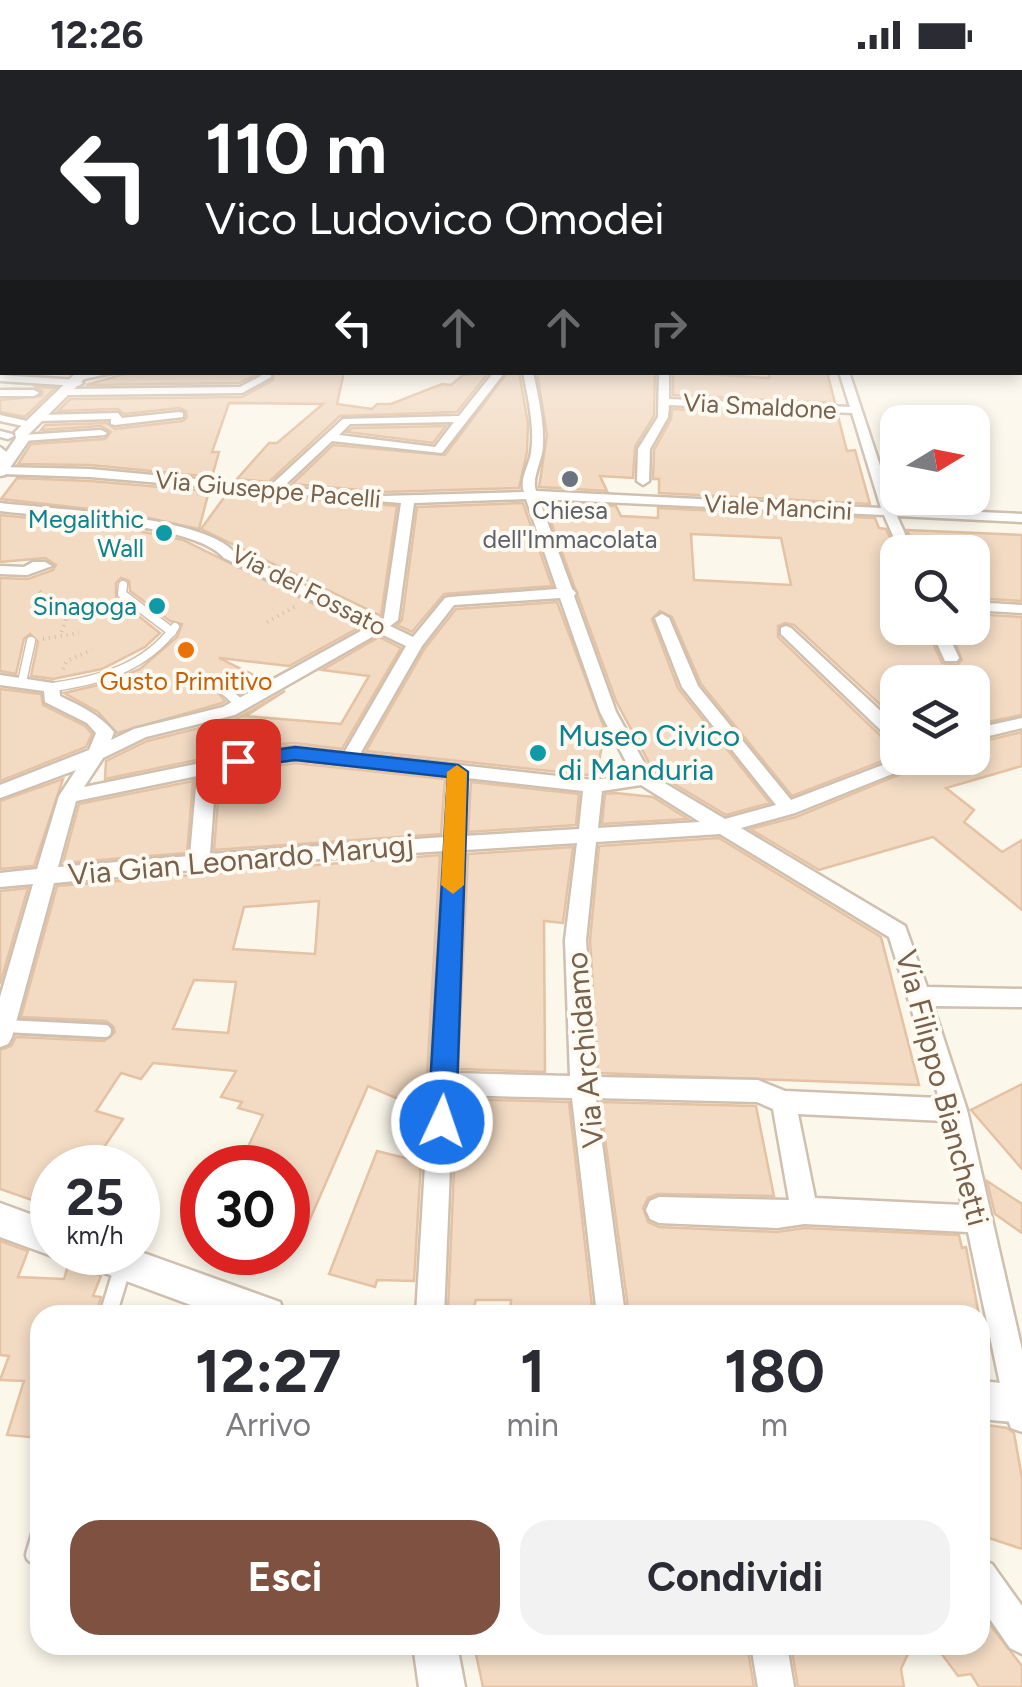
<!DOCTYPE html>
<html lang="it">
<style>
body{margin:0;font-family:Figtree,sans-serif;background:#f2f2f3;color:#2b2b33;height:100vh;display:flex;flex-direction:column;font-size:38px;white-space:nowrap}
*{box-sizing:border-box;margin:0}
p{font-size:32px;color:#7c7c81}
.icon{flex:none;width:55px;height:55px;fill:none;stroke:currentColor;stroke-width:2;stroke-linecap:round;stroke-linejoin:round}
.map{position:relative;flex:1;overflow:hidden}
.sheet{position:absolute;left:30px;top:1235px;width:960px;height:350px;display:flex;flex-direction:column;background:#fff;border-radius:30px;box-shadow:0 5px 15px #0003}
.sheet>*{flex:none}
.banner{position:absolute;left:0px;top:0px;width:1022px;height:305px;box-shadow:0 5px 15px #0003;background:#202124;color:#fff;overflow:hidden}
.needle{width:65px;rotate:80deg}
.fabs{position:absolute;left:880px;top:335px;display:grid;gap:20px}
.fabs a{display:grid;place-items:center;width:110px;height:110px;border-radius:20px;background:#fff;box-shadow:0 5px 15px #0003;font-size:50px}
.speed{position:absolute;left:30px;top:1075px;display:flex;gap:20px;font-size:50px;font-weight:700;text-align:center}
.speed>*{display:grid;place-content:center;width:130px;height:130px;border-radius:50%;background:#fff;box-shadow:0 5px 15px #0003;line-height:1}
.speed small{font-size:25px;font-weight:400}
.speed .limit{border:15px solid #d22;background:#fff;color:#111}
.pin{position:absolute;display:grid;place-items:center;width:85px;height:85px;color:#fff;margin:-42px;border-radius:20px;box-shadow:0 5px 15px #0006}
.me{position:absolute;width:110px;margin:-55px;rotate:3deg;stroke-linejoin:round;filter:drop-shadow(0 0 8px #0008)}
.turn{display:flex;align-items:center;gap:35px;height:210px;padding:0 40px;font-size:45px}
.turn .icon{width:130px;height:130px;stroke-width:2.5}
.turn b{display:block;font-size:70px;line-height:85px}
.lanes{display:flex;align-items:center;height:95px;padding:0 40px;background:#0003;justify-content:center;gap:50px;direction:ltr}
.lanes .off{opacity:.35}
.eta{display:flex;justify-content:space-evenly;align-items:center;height:170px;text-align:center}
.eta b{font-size:60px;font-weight:700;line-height:70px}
.primary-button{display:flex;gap:20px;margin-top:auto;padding:20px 40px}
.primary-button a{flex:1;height:115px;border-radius:30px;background:#7e5141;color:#fff;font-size:40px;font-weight:700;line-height:115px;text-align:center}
.primary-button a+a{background:#f2f2f3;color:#2b2b33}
.status{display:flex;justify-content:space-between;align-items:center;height:70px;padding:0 50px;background:#fff;direction:ltr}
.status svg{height:28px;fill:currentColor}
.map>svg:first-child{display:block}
</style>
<div class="status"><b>12:26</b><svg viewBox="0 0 49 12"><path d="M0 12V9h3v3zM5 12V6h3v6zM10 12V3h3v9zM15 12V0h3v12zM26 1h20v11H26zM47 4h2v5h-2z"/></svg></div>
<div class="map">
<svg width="1022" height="1617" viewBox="0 0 1022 1617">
<rect width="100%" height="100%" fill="#fcf7eb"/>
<g fill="#f2dac3" stroke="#e4c2a3" stroke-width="2.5" fill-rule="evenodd">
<path d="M131,302H256L257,304L239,313L86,315Z"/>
<path d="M274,302H344L337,334L372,339L377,334H391L442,314L451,315L463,305L489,302L457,342L340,346L269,412L237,409L269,373H277L323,334L229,333L212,382H219L212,407L90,395L18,394L31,374L105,369L111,362L101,356L41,360L45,355L107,353L115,359L183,351L187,347L186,341L179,338L124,344L118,339L58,341L70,329L242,327L273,310Z"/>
<path d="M508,302H519L528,353L527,382L519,418L383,422L292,414L333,375L445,385Z"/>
<path d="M537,302H655L654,346L635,377L633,408L600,406L607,421L539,417L547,365Z"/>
<path d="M673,302L769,308V303L827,302L835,333L673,325Z"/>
<path d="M36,317L55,318L25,347L0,342V330L41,326L43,322Z"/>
<path d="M672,339L838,346L847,381L855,380L870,434L659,423V409H653L654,380L671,349Z"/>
<path d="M446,356L433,373L347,362L352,358Z"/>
<path d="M17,408L90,411L209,421L199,459L125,443L1,429Z"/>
<path d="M228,422L397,436L381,546L201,459Z"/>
<path d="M523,433L552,516L444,524L412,562L397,555L402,550L417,437Z"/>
<path d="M544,433L616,436L621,446L658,448V438L875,448L879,458L886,459L898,484V558H926L942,593L957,595L962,590L949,558H972V544L1022,547V645L972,655V612H898V651L794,555L785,553L778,556V567L889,674L898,676V685L792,726L701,614L672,547L660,541L652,549L678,618L770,733L726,745L654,702L616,631ZM691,464L781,468L791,515L694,510Z"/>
<path d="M0,445L119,457L183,470L360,557L289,596L219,588L264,610L240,623L221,613L216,620L225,631L222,633L117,663L98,642L64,623L107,613L140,599L177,567L182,554L170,551L130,521L129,511L121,508L116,513V528L160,563L145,577L102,599L53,609L31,606L38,572L30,564L24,569L16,604L0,601V508L28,509L53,500L56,495L45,488L0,492Z"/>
<path d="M907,460L1022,465V531L972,528V482H917Z"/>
<path d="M557,532L605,660L596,706L366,681L425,578L456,539Z"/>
<path d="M379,567L401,578L342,679L295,673L269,675L105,709L106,691L147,671L236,649L285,621L246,646L341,654L369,606L322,600Z"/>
<path d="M0,619L41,624L43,635L85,656L92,664L86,677L0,711Z"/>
<path d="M1022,662V696L946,718L974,740L964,752L1002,782L1022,770V840L933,767L819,800L750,759L796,747L923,695L929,688H972V674Z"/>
<path d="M295,693L445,709L441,764L214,780L220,705Z"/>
<path d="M63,709L34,796L0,799V731Z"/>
<path d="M193,711L187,783L63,793L79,734Z"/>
<path d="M471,712L579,724L576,755L468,762Z"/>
<path d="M616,723L653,727L688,749L602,754L605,724Z"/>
<path d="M719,768L881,867L919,1015L598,1003L590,870L599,776Z"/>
<path d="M573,777L563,853L544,851L545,1002L458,999L468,784Z"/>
<path d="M440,785L426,1022L408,1021L403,1031L368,1016L304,1163L288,1159V1098H238L263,1045L238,1038L242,1032L221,1027L236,1001L153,993L141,1009L121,1003L96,1041L123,1049L90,1098H52V1137L0,1119V980L11,976L16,967L104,971L115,962L113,956L106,951L21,947L57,816ZM319,831L315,884L233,879L244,837ZM194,910L236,912L228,963L173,959Z"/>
<path d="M28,818L0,914V821Z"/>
<path d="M1022,1014V1099L971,1040Z"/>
<path d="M457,1029L569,1032L593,1245H510L511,1230H476L472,1243L448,1239Z"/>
<path d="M600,1032L756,1036L774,1126L657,1124L648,1128L643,1138L648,1152L659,1157L777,1162L804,1158L959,1165L962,1178L966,1177L979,1245H629Z"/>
<path d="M377,1081L421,1092L414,1211L377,1210L375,1217L329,1204Z"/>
<path d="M987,1111L1022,1134V1163L995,1144Z"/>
<path d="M0,1171L28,1181L18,1207L64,1209L69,1192L101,1206L93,1226L101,1227L96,1245H40V1368L7,1365L24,1311L0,1310L9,1286L0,1285Z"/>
<path d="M980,1354L1007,1358L1014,1363L1022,1408V1479L980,1465Z"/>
<path d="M980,1542L1022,1596V1617H979L971,1604L958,1606L935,1575H980Z"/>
<path d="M474,1575H747L754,1617H483Z"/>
<path d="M791,1575H912L901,1599L904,1617H798Z"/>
</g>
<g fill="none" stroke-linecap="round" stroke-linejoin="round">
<defs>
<g id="service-far3">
<path d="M123,515L122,524L172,562"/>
<path d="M22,612L31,571"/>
<path d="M53,617C101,610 145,598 175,557"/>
<path d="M223,620L235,629"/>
</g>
<path id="service-far2" d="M232,627L241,634"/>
<path id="service-far1" d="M5,956L105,961"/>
<g id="service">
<path d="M108,1245L122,1199"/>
<path d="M34,1485L40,1465"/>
</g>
<path id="pedestrian" d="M0,377L9,384L0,394Z"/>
<g id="minor">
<rect x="1020" y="178" width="2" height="3"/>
<rect x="1020" y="197" width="2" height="4"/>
<rect x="1020" y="234" width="2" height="6"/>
<rect x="0" y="245" width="2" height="6"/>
<path d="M1020,258L1022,259V265L1020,264Z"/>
<rect x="1020" y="283" width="2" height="6"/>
<path d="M87,302H117L84,309L79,306Z"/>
<path d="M260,302H270L271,307L242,323L68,325L63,322L68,319L240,317L261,306Z"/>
<path d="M494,302H505L442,383L332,371L283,417L383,426L524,422C519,409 529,396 531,383C535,356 528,329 523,302H533C538,326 544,350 543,375C543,390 531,408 536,421L881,438L852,343L669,335L668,347L650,379L649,411L643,415L637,411L638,379L658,347L659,302H669V329L850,337L839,302H849L894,438L1022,444V452L897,446L913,482H900L884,445L539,429L572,519L576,523L574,526L616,642L651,705L725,749L776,735L682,617L655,548L662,544L669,548L698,616L791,730L901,688H925L922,692L795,743L741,758L905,856L927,917L1022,919V937L933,936L967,1040L1022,1280V1362L1011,1358L1007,1347L968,1162L804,1154L777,1158L659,1153L650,1149L646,1140L650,1131L659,1127L789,1130L773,1039L757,1032L596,1028L625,1245H597L572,1028L453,1025L444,1245H416L444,781L288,791L54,813L12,967L8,974L0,977V927L33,814L0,817V803L37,799L59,726L76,700L0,728V715L89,680L96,663L87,653L45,632L44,621L0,615V605L59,614L60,626C80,636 99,644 114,662L111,670L134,659L223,637L368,557L224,488C196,453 48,447 0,441V433C50,439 204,446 234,482L379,551L384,548L401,433L90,407L2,404L0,397L90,399L270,416L343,349L459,346ZM454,352L435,377L339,365L350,354ZM526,429L557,519L450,527L445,528L413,567L390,556L398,550L414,433ZM560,528L600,642L633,705L593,710L360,684L422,576L454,535ZM379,563L406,576L344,683L295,677L269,679L84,717L103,688L146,667L235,645ZM295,689L449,706L445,767L210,784L216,702ZM197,706L190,786L58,797L76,731ZM467,708L583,721L579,759L464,766ZM641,715L700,752L598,758L602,721ZM720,764L889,867L939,1028L785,1021L758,1010L594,1007L586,870L596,772ZM577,773L565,870L570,1006L454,1003L464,780ZM798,1044L945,1051L962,1135L815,1128Z"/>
<path d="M0,305L78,310L83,313L78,316L0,311Z"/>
<path d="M0,320H34L39,323L34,326H0Z"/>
<path d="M179,342L183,343V347L115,355L111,354V349L40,351L35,348L40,345L118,343L122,348Z"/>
<path d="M0,345L36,353L37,355L32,358L0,351Z"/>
<path d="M101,360L107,363L105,365L23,371L17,368L23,365Z"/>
<path d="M0,361L12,364L14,366L8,369L0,367Z"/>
<path d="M33,492H45L52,496L27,505L0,504V496L24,497Z"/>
<path d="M972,532L1022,535V543L972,540Z"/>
<path d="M786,556L791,558L898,657V672L892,671L781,564V558Z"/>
<path d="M930,558H945L959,588L957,591H945Z"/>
<path d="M1022,648V658L972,670V659Z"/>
<path d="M980,1489L992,1494L1022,1536V1584L1010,1578L980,1535Z"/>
<path d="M751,1575H787L794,1617H758Z"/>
</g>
<g id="tertiary">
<path d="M77,302H91L26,367L29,370L5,405L0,406V391L16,368L15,362Z"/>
<path d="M0,1133L52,1152V1182H60L52,1186L0,1167Z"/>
<path d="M138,1181L280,1232L285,1245H218L80,1194L75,1182Z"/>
<path d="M980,1311L1022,1315V1353L980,1349Z"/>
<path d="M413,1575H457L465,1617H419Z"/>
</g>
</defs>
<use href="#service-far3" stroke="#cfc0b0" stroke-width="11"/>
<use href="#service-far2" stroke="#cfc0b0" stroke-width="14"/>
<use href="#service-far1" stroke="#cfc0b0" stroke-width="18"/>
<use href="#service" stroke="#cfc0b0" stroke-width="21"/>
<use href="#pedestrian" stroke="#cfc0b0" stroke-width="5"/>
<use href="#minor" stroke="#cfc0b0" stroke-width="5"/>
<use href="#tertiary" stroke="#cfc0b0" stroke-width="5"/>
<g stroke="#d7bda5" stroke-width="4" stroke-dasharray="1 5" stroke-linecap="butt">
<path d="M40,521L54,541L67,546L60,566"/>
<path d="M267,552L298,535"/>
<path d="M43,569L79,563"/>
<path d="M63,599L67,591L92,580"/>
</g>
<use href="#service-far3" stroke="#fff" stroke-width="8"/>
<use href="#service-far2" stroke="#fff" stroke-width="9"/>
<use href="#service-far1" stroke="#fff" stroke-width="12"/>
<use href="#service" stroke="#fff" stroke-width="16"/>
<use href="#pedestrian" fill="#fff" fill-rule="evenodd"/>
<use href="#minor" fill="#fff" fill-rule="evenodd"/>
<use href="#tertiary" fill="#fff" fill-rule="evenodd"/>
</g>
<linearGradient id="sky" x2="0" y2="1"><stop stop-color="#97c4e8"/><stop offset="0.44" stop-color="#fefbf6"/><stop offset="1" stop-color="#fefbf6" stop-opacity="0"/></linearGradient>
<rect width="1022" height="404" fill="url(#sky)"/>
<path fill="#1a73e8" stroke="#114b97" stroke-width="2.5" d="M295,677L458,695L468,702L456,1052L452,1062L442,1066L432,1062L428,1052L448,707L295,690L238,698L228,691L238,685Z"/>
<path fill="#f59e0b" d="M457,695L467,702L464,815L453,824L441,815L447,702Z"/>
<circle fill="#6b7280" stroke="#fffbf2" stroke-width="4" cx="570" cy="409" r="10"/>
<g fill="#0f9aa8" stroke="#fffbf2" stroke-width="4">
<circle cx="164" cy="463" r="10"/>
<circle cx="157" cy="536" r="10"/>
<circle cx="538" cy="683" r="10"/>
</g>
<circle fill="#e8710a" stroke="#fffbf2" stroke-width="4" cx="186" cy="580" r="10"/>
<g text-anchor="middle" stroke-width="8" stroke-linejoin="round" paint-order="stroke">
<g font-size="25" fill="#78614d" stroke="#fffbf2">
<text transform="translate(760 336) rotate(3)" y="9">Via Smaldone</text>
<text transform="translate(268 419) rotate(5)" y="9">Via Giuseppe Pacelli</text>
<text transform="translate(778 437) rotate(3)" y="9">Viale Mancini</text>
<text transform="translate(309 520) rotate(27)" y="9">Via del Fossato</text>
</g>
<g font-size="25" fill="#5b616d" stroke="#fffbf2">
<text x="570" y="449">Chiesa<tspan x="570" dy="29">dell'Immacolata</tspan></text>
</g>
<g font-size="25" fill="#0d838f" stroke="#fffbf2" text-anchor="end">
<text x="144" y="458">Megalithic<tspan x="144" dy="29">Wall</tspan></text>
<text x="137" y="545">Sinagoga</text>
</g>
<g font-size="25" fill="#c56008" stroke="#fffbf2">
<text x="186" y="620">Gusto Primitivo</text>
</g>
<g font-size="30" fill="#0d838f" stroke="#fffbf2" text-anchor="start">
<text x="558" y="676">Museo Civico<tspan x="558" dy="34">di Manduria</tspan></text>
</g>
<g font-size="30" fill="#78614d" stroke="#fffbf2">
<text transform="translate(241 790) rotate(-5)" y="10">Via Gian Leonardo Marugj</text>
<text transform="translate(585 980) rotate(-95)" y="10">Via Archidamo</text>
<text transform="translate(942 1018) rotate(75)" y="10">Via Filippo Bianchetti</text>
</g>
</g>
</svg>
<div class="fabs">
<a><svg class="needle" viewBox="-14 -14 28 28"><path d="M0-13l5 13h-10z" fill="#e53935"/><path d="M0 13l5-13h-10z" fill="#7c7c81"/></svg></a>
<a><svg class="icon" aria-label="search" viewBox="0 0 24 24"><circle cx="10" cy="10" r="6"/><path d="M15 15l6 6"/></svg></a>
<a><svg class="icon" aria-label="layers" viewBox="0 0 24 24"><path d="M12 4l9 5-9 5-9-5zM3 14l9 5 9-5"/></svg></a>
</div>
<div class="speed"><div>25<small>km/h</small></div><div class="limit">30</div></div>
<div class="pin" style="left:238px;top:691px;background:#d93025"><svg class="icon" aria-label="arrive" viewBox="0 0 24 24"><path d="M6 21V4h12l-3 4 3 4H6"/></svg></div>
<svg class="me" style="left:442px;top:1052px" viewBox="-20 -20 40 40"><circle r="17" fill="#1a73e8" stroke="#fff" stroke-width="3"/><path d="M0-11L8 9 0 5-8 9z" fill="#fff"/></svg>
<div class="banner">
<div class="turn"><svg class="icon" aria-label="left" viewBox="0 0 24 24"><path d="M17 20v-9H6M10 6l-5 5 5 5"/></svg><div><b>110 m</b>Vico Ludovico Omodei</div></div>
<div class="lanes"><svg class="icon" aria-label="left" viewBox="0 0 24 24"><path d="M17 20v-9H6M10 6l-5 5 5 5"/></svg><svg class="icon off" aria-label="ahead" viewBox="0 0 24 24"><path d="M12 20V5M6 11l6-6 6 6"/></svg><svg class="icon off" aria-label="ahead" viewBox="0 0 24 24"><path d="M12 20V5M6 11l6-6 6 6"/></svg><svg class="icon off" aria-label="right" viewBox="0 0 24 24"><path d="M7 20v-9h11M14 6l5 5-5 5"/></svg></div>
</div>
<section class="sheet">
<div class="eta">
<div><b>12:27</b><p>Arrivo</p></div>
<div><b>1</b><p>min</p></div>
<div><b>180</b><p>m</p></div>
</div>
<div class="primary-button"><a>Esci</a><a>Condividi</a></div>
</section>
</div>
